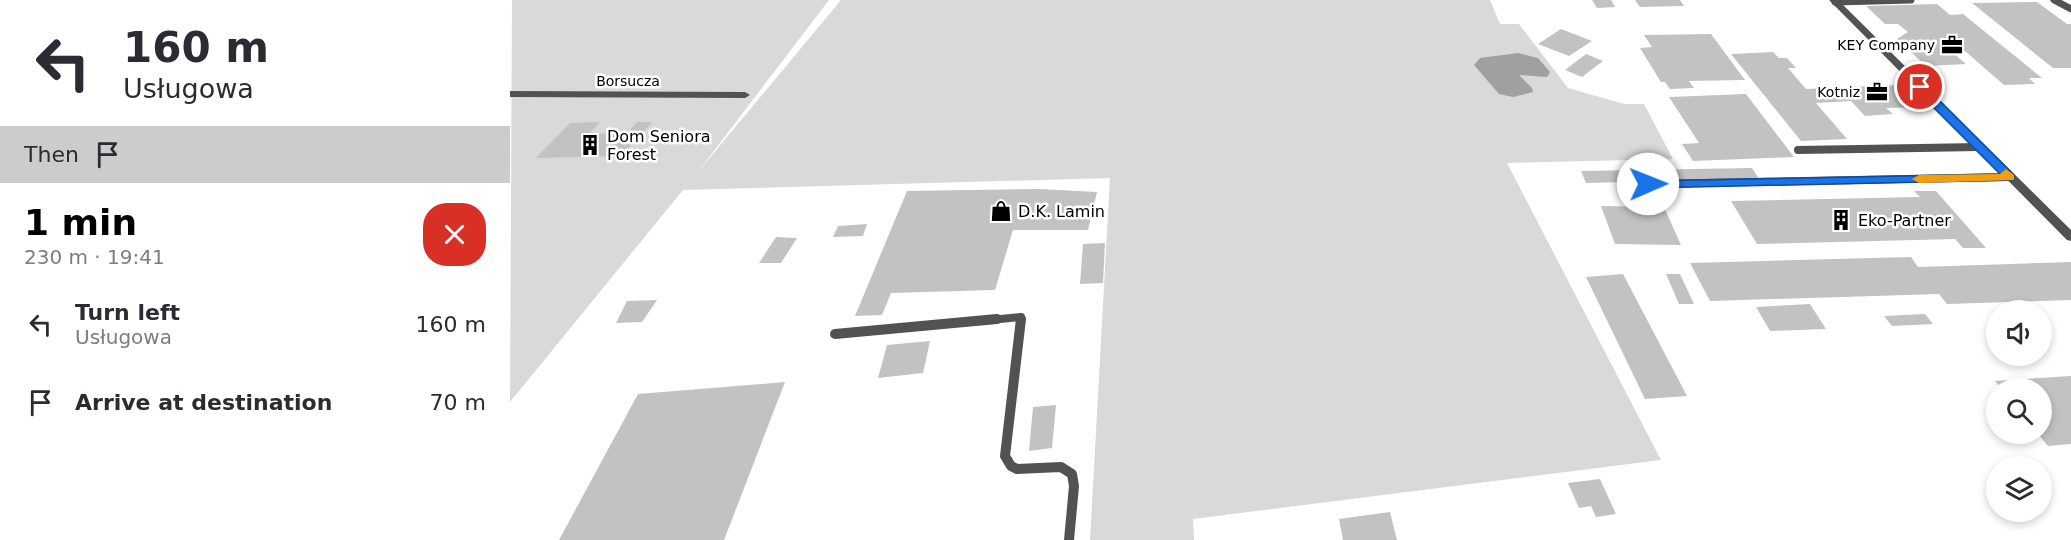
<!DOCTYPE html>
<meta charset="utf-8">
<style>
body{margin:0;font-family:"DejaVu Sans",sans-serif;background:#f2f2f3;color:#2b2b33;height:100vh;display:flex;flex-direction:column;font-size:22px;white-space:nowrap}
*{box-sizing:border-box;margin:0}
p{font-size:20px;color:#7c7c81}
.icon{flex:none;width:33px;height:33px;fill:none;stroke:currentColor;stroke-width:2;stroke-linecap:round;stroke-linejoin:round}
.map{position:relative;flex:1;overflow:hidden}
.details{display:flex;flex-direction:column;background:#fff;width:510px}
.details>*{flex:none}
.guide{background:#fff;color:#2b2b33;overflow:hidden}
.tools{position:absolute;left:1476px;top:300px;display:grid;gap:12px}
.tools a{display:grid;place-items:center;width:66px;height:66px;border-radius:50%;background:#fff;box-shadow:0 3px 9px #0003;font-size:30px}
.pin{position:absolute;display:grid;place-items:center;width:51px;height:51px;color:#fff;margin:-26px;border:3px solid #fff;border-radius:50%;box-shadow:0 2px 6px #0007}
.me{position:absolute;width:66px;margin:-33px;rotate:89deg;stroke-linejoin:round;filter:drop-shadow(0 0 4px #0008)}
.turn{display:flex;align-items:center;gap:21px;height:126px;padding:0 24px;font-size:27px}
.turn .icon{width:78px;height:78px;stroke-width:2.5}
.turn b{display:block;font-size:42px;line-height:51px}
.then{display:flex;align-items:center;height:57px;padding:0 24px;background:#0003;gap:12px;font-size:22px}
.round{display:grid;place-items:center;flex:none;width:63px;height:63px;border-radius:24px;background:#f2f2f3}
.headline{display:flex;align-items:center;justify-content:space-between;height:102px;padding:0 24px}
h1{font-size:36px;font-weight:700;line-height:45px;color:#000}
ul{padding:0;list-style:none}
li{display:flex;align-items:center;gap:18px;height:78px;padding:0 24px}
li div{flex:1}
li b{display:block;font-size:22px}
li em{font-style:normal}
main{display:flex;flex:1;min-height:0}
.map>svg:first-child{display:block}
</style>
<main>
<section class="details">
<div class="guide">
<div class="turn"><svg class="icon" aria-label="left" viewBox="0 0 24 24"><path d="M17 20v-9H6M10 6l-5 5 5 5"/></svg><div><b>160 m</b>Usługowa</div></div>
<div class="then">Then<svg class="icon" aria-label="arrive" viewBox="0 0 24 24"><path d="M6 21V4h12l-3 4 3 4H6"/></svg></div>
</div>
<div class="headline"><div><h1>1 min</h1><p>230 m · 19:41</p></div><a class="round" style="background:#d93025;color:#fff"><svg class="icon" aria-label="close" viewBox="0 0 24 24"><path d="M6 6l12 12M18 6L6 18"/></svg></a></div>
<ul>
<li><svg class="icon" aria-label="left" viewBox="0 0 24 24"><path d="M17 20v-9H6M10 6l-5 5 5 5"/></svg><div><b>Turn left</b><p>Usługowa</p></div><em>160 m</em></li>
<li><svg class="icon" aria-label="arrive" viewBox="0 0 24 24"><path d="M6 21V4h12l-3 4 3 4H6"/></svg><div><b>Arrive at destination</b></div><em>70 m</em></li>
</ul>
</section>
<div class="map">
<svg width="1561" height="540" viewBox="0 0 1561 540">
<rect width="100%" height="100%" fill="#fff"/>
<path fill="#d9d9d9" d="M2,0H319L187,173L331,0H980L990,24H1009L1058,88L1114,104H1134L1163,159L997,163L1151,460L683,519L684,540H580L600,178L173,190L0,402Z"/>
<path fill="#a0a0a0" d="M1008,53L1028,58L1040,72L1037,77L1009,75L1022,88L1023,92L1003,97L989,94L964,65L970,58Z"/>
<g fill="#c2c2c2">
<path d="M1082,0H1101L1105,7L1087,8Z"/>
<path d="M1125,0H1170L1174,6L1130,7Z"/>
<path d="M1527,2L1557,24H1561V68H1543L1462,3Z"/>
<path d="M1427,4L1440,15L1453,14L1532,78H1519L1525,84L1494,85L1455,51L1442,52L1456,64L1416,66L1387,39L1398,32L1388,24H1375L1356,6Z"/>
<path d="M1051,29L1082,41L1059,56L1028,44Z"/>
<path d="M1201,34L1235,80L1179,81L1184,88L1160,89L1155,82H1151L1130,48L1142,47L1134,35Z"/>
<path d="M1263,52L1269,58H1277L1286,68H1278L1296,89L1387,85L1409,107L1376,108L1383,114L1355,116L1341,101L1306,103L1337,139L1291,141L1221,54Z"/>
<path d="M1076,54L1093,61L1072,77L1055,70Z"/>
<path d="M1236,94L1284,157L1183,161L1172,144L1189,143L1159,97Z"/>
<path d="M90,122L79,134L117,133L127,122H142L112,156L26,158L60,123Z"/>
<path d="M1242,168L1249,179L1076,183L1071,171Z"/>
<path d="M529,189L587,192L578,230H503L485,290L381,293L372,315L345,316L397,191Z"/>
<path d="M1404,191H1426L1476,248H1453L1445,239L1247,244L1221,201L1410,197Z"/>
<path d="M1091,206L1154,207L1171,245L1105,244Z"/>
<path d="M357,224L353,236L323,237L328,226Z"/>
<path d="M266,237L287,238L271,263H249Z"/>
<path d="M595,243L593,283L570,284L573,244Z"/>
<path d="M1401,257L1408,267L1561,262V300L1437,304L1429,294L1200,301L1180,263Z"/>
<path d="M1113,274L1177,396L1135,399L1076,277Z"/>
<path d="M1156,274H1170L1184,304H1169Z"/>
<path d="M147,300L132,322L106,323L117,301Z"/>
<path d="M1300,304L1316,329L1260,331L1246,307Z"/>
<path d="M1415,314L1423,324L1382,326L1374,316Z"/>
<path d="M420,341L413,373L368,378L377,345Z"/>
<path d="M1561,376V444L1538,446L1528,434H1532V388H1491L1485,381Z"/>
<path d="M275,382L214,540H49L128,394Z"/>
<path d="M546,405L542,448L519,451L523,407Z"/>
<path d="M1090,479L1106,514L1086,517L1081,506L1069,508L1058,483Z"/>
<path d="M880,512L887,540H833L829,519Z"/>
</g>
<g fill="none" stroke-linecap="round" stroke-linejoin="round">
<g stroke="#525252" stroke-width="7">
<path d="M1544,0L1561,9"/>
<path d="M1325,2L1401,0"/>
</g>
<g stroke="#525252" stroke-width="8">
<path d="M1288,150L1469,147"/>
<path d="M1138,184L1500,177"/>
<path d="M470,321L511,317V321"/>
</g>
<g stroke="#525252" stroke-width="10">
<path d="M511,319L495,456L501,466L507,469L551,467L562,474L564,486L559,540"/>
<path d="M325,334L487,319"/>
</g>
<g fill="#525252" fill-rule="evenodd">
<path d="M1319,0H1328L1561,230V241L1557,240Z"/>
<path d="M0,91L235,92L240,95L235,98L0,97Z"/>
</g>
</g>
<path fill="#1a73e8" stroke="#114b97" stroke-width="1.5" d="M1406,85H1414L1504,175V180L1138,188L1131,184L1138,181L1490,174L1406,90Z"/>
<path fill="#f59e0b" d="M1496,169L1504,175V180L1409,183L1402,179L1409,175L1490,174Z"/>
<defs>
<symbol id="office-bare" viewBox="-9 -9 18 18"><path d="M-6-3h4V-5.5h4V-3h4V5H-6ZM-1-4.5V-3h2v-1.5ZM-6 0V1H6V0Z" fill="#000" stroke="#fff" stroke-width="2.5" paint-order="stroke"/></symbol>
<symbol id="building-bare" viewBox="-9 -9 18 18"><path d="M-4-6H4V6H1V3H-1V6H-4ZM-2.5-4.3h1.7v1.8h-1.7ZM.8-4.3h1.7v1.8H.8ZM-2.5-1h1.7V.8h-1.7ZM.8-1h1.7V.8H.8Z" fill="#000" stroke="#fff" stroke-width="2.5" paint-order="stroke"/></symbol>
<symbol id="shop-bare" viewBox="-9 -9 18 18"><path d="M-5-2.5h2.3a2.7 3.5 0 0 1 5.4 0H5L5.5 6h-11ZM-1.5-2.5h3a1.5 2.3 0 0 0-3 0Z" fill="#000" stroke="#fff" stroke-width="2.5" paint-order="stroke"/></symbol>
</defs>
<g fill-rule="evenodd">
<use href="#office-bare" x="1427" y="30" width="30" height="30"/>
<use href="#office-bare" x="1352" y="77" width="30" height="30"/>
<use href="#building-bare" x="65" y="130" width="30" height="30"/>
<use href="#shop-bare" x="476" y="196" width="30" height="30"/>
<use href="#building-bare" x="1316" y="205" width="30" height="30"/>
</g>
<g text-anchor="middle" stroke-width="5" stroke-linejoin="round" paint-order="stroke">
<g font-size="14" fill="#000" stroke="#fff" text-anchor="end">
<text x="1425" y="50">KEY Company</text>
<text x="1350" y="97">Kotniz</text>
</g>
<g font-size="14" fill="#000" stroke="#fff">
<text x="118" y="86">Borsucza</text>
</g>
<g font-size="16" fill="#000" stroke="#fff" text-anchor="start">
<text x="97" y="142">Dom Seniora<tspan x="97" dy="18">Forest</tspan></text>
<text x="508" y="217">D.K. Lamin</text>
<text x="1348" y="226">Eko-Partner</text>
</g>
</g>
</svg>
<div class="tools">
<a><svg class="icon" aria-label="sound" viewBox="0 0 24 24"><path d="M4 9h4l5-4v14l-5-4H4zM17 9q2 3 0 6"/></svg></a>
<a><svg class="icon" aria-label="search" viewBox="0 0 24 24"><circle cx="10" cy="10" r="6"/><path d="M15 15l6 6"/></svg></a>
<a><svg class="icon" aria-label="layers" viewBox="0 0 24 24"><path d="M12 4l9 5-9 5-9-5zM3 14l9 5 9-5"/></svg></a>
</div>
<div class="pin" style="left:1410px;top:87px;background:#d93025"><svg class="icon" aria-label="arrive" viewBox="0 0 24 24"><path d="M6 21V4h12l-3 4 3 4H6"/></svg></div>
<svg class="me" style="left:1138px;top:184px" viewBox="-20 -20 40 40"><circle r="19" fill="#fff"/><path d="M0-13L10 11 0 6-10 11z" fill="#1a73e8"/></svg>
</div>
</main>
